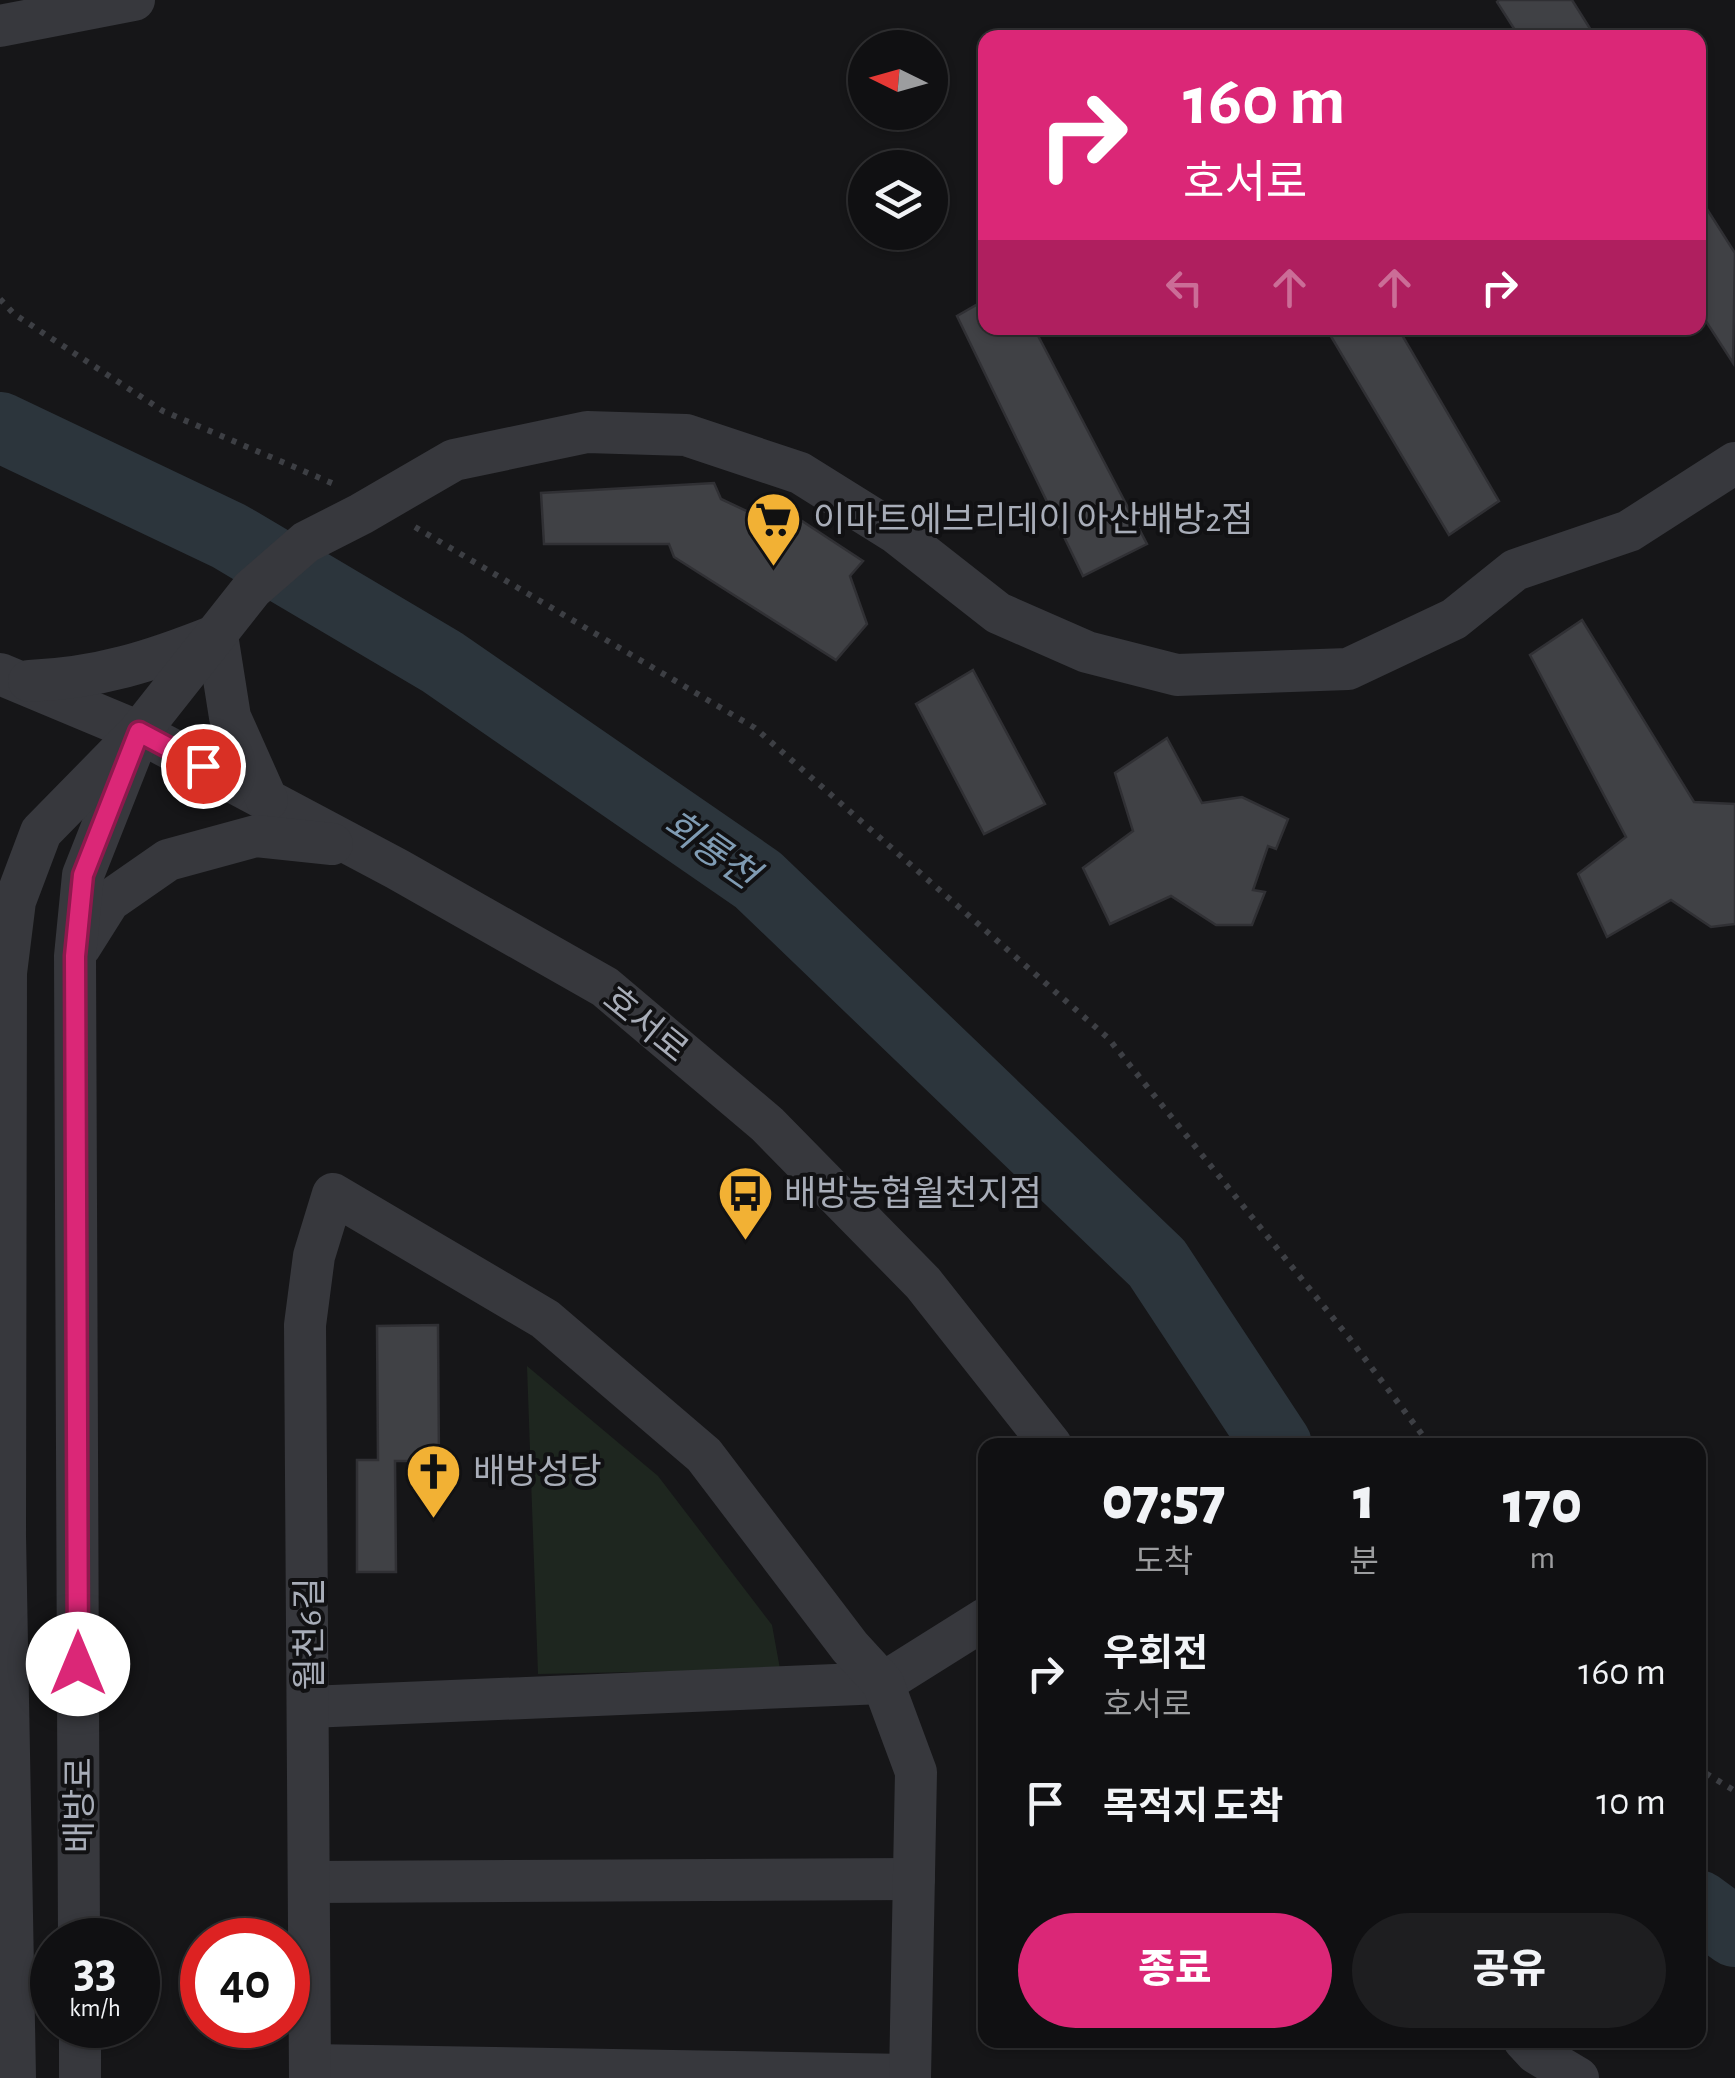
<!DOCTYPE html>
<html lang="ko">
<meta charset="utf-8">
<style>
body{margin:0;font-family:"Alegreya Sans","Noto Sans KR",sans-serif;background:#1e1e20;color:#f1f3f6;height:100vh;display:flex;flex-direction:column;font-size:38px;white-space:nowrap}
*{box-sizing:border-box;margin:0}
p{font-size:32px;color:#9c9d9f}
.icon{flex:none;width:55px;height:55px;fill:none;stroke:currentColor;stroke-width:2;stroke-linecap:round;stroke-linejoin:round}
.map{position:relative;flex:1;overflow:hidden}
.side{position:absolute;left:978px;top:1438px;width:728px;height:610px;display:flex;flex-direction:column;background:#101012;border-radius:20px;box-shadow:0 2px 8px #0004,0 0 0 2px #303032}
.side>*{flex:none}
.hud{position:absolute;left:978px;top:30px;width:728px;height:305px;border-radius:20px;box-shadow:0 2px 8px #0004,0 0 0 2px #303032;background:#db2777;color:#fff;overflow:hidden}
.needle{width:65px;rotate:275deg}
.tools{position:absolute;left:848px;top:30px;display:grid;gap:20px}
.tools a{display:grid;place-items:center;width:100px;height:100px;border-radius:50%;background:#101012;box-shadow:0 2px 8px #0004,0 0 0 2px #303032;font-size:50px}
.speed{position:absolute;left:30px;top:1918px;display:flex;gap:20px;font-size:50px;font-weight:700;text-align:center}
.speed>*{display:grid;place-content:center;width:130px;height:130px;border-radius:50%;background:#101012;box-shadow:0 2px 8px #0004,0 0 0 2px #303032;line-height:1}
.speed small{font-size:25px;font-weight:400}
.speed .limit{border:15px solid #d22;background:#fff;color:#111}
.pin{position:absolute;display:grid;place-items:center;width:85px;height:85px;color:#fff;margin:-42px;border:5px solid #fff;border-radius:50%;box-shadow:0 2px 10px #0007}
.me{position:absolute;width:110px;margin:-55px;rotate:0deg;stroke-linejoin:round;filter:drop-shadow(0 0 8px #0008)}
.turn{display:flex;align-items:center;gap:35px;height:210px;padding:0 40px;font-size:45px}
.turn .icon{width:130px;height:130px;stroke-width:2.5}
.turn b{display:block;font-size:70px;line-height:85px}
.lanes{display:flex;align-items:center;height:95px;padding:0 40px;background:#0003;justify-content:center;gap:50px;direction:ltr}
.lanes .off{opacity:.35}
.eta{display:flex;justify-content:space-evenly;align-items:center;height:170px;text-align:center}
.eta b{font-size:60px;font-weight:800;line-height:70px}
.button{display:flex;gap:20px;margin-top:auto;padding:20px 40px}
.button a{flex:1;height:115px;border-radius:60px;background:#db2777;color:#fff;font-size:40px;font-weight:800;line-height:115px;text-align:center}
.button a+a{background:#1e1e20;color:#f1f3f6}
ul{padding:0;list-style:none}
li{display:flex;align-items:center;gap:30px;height:130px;padding:0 40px}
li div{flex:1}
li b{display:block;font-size:38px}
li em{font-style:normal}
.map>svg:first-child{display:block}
</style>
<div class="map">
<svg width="1735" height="2078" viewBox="0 0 1735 2078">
<rect width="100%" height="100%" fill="#161618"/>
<path fill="#1e261f" d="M527,1366L658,1476L772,1625L780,1669L538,1674Z"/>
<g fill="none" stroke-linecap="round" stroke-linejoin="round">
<g stroke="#2c353c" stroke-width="70">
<path d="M0,427L229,536L442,662L758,880L1157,1263L1277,1445"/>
<path d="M1698,1905L1735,1932"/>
</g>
</g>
<g fill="#404145" stroke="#303034" stroke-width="2.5">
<path d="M1499,0H1572L1596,38H1520L1497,2Z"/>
<path d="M1698,195L1735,253L1733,363L1698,309Z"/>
<path d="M985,300V328H1034L1147,544L1083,576L957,316Z"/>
<path d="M1326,328H1398L1499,501L1449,535Z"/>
<path d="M714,483L721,499L755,515L767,498L863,561L850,576L867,624L836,660L674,557L669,544H544L541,493Z"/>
<path d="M1582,620L1694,802L1735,804V924L1711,927L1671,900L1607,937L1578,874L1626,837L1530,655Z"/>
<path d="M973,670L1045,804L984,834L916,704Z"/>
<path d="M1167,738L1202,803L1242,797L1288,819L1276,849L1268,846L1253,890L1265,892L1252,925H1216L1171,896L1110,924L1083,868L1133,831L1115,773Z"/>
<path d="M438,1325L439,1461H395L396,1572H357V1460H378L377,1326Z"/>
</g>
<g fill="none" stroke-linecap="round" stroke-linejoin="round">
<g stroke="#3d3f44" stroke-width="6" stroke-dasharray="5 8" stroke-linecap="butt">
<path d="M0,299L14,314L163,411L334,484"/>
<path d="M415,527L755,728L1108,1038L1350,1339L1430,1445"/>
<path d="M1698,1763L1707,1774L1735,1791"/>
</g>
<g stroke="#37383d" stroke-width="42">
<path d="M0,26L134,0"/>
<path d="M0,674L139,732L397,869L605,987L767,1124L923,1283L1051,1445"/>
<path d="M29,681C99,678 152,661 217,635L230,717L267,800"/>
<path d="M80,947L109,901L168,860L256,836L332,844"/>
<path d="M309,1707L883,1683L985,1619"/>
<path d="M310,1882L914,1879"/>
<path d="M79,1940L75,956L83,875L132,751"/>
<path d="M80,2025V2078"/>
<path d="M1524,2040L1536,2053L1578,2078"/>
<path d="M310,2065L909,2075"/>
<path d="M15,2078L5,1536L6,973L15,901L41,832L139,732L252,589L306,542L361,514L454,460L587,432L686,435L800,473L896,533L998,613L1087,652L1177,675L1348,669L1454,619L1515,570L1629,531L1735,463"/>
<path d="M310,2078L305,1325L314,1256L333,1194L545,1319L704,1455L850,1647L883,1683L916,1772L910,2078"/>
</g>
</g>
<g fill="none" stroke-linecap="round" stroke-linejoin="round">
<defs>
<path id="route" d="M78,1664L75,956L83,875L139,732L203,766"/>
</defs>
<use href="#route" stroke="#8e194d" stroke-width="25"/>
<use href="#route" stroke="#db2777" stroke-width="18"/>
</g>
<defs>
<symbol id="supermarket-pin" viewBox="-11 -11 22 30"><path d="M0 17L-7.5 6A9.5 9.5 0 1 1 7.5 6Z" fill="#f2b134" stroke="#111113"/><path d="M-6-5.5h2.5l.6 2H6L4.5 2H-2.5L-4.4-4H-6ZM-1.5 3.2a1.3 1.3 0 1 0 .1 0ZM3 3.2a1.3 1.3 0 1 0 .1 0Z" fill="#111"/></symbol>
<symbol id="bus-pin" viewBox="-11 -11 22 30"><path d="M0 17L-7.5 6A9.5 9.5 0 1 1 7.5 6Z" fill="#f2b134" stroke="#111113"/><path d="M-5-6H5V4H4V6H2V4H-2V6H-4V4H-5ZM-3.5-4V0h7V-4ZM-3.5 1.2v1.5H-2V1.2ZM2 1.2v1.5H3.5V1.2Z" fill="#111"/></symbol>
<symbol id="church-pin" viewBox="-11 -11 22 30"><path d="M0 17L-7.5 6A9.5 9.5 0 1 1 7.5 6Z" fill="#f2b134" stroke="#111113"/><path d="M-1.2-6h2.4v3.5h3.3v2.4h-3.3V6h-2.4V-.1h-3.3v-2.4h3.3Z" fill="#111"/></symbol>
</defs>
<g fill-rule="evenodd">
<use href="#supermarket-pin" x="742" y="488" width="63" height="86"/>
<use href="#bus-pin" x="714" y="1162" width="63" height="86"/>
<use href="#church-pin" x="402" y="1440" width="63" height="86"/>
</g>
<g text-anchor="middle" stroke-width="8" stroke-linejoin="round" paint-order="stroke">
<g font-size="35" fill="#a8adb8" stroke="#111113" text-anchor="start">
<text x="813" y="531">이마트에브리데이 아산배방2점</text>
<text x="784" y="1205">배방농협월천지점</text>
<text x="473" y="1483">배방성당</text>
</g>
<g font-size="35" fill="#a8adb8" stroke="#111113">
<text transform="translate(646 1024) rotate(39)" y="12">호서로</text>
<text transform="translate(309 1634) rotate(-90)" y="12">월천6길</text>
<text transform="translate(79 1805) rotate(-90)" y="12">배방로</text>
</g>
<g font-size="38" font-style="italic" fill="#7f9bb3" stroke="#111113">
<text transform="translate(711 849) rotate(35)" y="13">회룡천</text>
</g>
</g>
</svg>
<div class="tools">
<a><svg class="needle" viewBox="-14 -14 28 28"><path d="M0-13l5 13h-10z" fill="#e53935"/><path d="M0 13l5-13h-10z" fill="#9c9d9f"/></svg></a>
<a><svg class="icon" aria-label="layers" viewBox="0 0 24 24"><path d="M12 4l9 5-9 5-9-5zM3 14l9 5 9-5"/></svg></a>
</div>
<div class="speed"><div>33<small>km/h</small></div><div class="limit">40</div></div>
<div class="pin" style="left:203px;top:766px;background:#d93025"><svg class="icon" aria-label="arrive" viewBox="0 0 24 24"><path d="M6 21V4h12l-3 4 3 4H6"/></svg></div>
<svg class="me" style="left:78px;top:1664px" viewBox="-20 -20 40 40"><circle r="19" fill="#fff"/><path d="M0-13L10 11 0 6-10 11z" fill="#db2777"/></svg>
<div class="hud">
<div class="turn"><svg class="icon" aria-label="right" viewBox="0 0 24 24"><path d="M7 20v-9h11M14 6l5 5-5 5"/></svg><div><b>160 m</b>호서로</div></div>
<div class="lanes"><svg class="icon off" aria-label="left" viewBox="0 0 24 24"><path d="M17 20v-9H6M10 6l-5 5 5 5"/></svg><svg class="icon off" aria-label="ahead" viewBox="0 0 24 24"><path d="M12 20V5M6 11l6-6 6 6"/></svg><svg class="icon off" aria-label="ahead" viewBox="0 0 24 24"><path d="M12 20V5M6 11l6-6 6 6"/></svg><svg class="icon" aria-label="right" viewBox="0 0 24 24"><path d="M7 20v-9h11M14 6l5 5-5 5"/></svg></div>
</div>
<section class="side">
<div class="eta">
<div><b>07:57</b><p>도착</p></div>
<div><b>1</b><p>분</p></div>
<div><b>170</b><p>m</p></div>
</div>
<ul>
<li><svg class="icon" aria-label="right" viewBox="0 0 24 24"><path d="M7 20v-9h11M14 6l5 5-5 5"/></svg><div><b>우회전</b><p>호서로</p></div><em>160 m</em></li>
<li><svg class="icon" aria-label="arrive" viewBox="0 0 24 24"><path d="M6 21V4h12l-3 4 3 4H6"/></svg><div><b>목적지 도착</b></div><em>10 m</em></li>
</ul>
<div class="button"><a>종료</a><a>공유</a></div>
</section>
</div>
